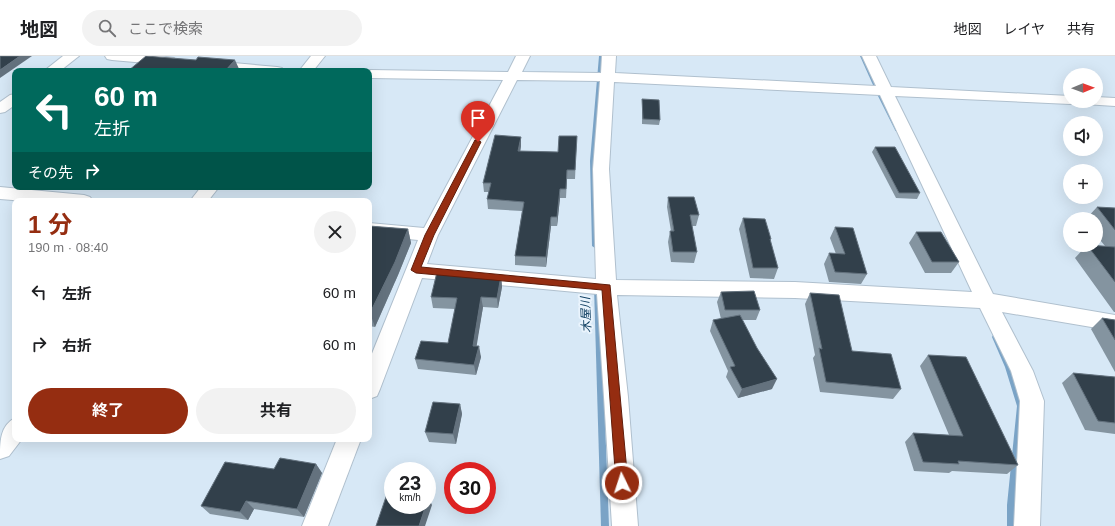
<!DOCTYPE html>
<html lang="ja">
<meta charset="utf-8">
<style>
body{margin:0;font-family:Helvetica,"Noto Sans JP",sans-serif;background:#f2f2f2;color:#202124;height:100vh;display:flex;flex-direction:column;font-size:15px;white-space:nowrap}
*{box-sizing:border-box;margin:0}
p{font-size:13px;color:#757577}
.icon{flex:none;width:22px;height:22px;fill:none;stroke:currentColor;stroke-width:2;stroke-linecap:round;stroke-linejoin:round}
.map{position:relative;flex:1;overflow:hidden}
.drawer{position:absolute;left:12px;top:142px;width:360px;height:244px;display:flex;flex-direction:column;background:#fff;border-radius:8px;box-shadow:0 4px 16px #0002}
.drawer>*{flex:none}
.banner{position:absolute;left:12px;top:12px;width:360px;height:122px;border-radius:8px;box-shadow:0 4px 16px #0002;background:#00695c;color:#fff;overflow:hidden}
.needle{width:26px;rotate:89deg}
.buttons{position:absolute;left:1063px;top:12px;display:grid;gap:8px}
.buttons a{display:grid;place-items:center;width:40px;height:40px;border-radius:50%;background:#fff;box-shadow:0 4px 16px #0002;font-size:20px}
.speed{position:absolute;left:384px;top:406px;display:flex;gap:8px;font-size:20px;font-weight:700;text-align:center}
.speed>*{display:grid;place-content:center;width:52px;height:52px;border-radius:50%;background:#fff;box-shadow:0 4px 16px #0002;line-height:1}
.speed small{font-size:10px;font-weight:400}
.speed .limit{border:6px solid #d22;background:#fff;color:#111}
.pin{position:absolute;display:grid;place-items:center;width:34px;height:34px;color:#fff;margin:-41px -17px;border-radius:50% 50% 50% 0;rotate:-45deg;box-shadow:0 0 4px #0007}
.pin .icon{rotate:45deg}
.me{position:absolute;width:44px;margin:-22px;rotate:356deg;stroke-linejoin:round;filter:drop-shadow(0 0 3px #0008)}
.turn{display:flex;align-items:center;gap:14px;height:84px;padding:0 16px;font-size:18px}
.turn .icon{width:52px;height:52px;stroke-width:2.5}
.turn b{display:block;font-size:28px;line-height:34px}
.then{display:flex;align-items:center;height:38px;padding:0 16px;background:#0003;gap:8px;font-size:15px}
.round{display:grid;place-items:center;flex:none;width:42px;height:42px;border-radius:21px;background:#f2f2f2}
.head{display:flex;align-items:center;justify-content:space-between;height:68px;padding:0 16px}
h1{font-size:24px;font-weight:700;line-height:30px;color:#952d11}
.cta{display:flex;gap:8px;margin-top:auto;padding:8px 16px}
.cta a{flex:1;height:46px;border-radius:24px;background:#952d11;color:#fff;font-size:16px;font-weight:700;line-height:46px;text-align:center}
.cta a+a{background:#f2f2f2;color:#202124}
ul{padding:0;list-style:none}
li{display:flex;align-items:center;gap:12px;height:52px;padding:0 16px}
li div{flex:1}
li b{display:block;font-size:15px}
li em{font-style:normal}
header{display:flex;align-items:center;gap:24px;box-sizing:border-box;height:56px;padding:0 20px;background:#fff;border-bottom:1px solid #e0e0e0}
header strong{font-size:19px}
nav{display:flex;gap:22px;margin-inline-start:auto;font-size:14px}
.search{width:280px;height:36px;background:#f2f2f2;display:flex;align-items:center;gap:10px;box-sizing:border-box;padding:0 14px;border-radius:22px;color:#757577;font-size:15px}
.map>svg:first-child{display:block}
</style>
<header>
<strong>地図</strong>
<div class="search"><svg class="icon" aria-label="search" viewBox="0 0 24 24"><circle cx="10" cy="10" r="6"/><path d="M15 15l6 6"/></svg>ここで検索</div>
<nav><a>地図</a><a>レイヤ</a><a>共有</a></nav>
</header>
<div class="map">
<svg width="1115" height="470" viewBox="0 0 1115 470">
<rect width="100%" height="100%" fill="#d7e8f6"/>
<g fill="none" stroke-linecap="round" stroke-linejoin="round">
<g fill="#7aa3c6" fill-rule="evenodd">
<path d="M599,0H603L594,105L598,190L595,192L592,190L590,105Z"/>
<path d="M860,0H864L877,29L876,30L873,29Z"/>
<path d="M878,39L882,40L899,74V75H895V74L878,40Z"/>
<path d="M595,229H599L600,231L609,470H601L594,231Z"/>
<path d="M995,278L997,279L998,281L1011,311L1023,350L1015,449V470H1007V449L1017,350L1005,311L992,281L993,279Z"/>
</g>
<defs>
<g id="street">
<path d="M63,0H79L60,15H44Z"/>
<path d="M105,0H158L174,2L176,5L174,8L169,9L112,4L107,3Z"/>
<path d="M311,0H325L313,15H299Z"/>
<path d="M516,0H530L522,16L601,17L602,0H616L615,17L876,30L862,0H876L891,31L1070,40V45H1077L1075,47L1070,48L895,40L993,238L1115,259V275L1002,256L1033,315L1044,345L1040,470H1014L1020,345L1011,315L980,252L795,242L617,239L628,341L638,470H612L604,341L597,238L422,222L380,333L377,340L369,343V305L418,184L369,179V167L424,172L503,24L369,22V15H364L369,14L508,16ZM517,24L600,25L593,113L596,223L427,208L438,179ZM614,26L880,39L972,236L795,226L616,224L609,113Z"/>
<path d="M211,5L277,11L282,12L284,15H232L206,12L204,9L206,6Z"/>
<path d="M15,38V49L5,56L0,57V46L10,39Z"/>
<path d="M1096,41L1115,42V50L1084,48L1082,45H1096Z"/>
<path d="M0,131L84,139L90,141L93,145H25L0,143Z"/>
<path d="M201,131H219L208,145H190Z"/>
<path d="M15,362V383H22L9,400L0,403C0,385 0,370 15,362Z"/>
<path d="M337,383H361L328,470H302Z"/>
</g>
</defs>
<use href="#street" stroke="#b0c0ce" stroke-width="2"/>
<use href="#street" fill="#fff" fill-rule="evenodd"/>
</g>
<g fill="#8494a0">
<path d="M642,43L660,64L659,69L642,68Z"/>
<path d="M577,80L575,123H567L566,142H560L557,170H551L546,211L515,209V200L522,155L488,153L487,143L489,136H484L483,127L521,81V90L520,95L558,96Z"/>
<path d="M875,91L920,137L917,143L896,142L872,96Z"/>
<path d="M668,141L699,159L696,170H692L697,196L694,207L671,206L668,186L670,175H671L667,151Z"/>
<path d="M1097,151L1115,152V256H1114L1075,202L1087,189L1105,190L1096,179V163H1086Z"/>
<path d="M743,162L771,183L770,185L778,212L774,223L750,222L739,173Z"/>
<path d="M369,170L408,173L411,187L398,219L375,271L369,270Z"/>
<path d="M835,171L867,218L861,228L829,226L824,208L829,197L836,198L830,182Z"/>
<path d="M916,176L959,206L951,217H925L909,187Z"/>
<path d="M501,220L502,231L498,252L483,251L476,290L481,301L476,319L418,313L415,303L448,287L455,253L433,252L431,241Z"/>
<path d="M721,236L760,254L756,264H742L772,333L738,342L726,321L728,315L710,275L713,264L721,263L717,246Z"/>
<path d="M810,237L852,295L901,333L893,343L820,336L813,302L815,299L805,248Z"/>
<path d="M1102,262L1115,264V316L1091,273Z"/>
<path d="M928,299L1018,409L1007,418L952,415L949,417L914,415L905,386L913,377L949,379L920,310Z"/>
<path d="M1073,317L1115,321V378L1085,374L1062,327Z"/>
<path d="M460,348L462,358L456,388L429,386L425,376Z"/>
<path d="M316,408L322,417L304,461L254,453L248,464L210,458L201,450L274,413Z"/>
</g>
<g fill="#64727e">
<path d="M20,0H32L0,22V14Z"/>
<path d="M235,4L240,15H225Z"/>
<path d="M521,81V90L519,104L518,95Z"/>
<path d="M560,133V142L557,170V161Z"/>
<path d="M551,161V170L546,211V201Z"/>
<path d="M408,173L411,187L398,219L375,271L370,257Z"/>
<path d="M501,220L502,231L498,252L497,242Z"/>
<path d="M481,241L483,251L475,300L473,290Z"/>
<path d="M479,290L481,301L476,319L474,309Z"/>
<path d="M777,323L772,333L738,342L742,333Z"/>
<path d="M460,348L462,358L456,388L453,378Z"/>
<path d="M316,408L322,417L304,461L297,453Z"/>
<path d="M428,441L432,449L425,470H419L426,449H427V445Z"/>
<path d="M246,445L254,453L248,464L240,456Z"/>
</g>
<g fill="#32404b" stroke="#64727e">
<path d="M0,0H20L0,14Z"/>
<path d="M146,0L196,4L198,1L235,4L225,15H128Z"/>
<path d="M642,43L659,44L660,64L643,63Z"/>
<path d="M495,79L521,81L518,95L558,96L559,80H577L575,114H567L566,133H560L557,161H551L546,201L515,200L524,146L487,143L491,127H483Z"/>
<path d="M875,91H895L920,137H899Z"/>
<path d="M668,141H694L699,159H690L697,196H673L670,175H674Z"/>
<path d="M1097,151L1115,152V174Z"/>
<path d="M743,162L765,163L771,183H770L778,212H753Z"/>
<path d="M369,170L408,173L395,206L370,257H369Z"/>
<path d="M835,171L853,172L867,218L835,216L829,197L845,198Z"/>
<path d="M916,176H941L959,206H932Z"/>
<path d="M1087,189L1115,191V226Z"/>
<path d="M437,216L501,220L497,242L481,241L473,290H479L474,309L415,303L421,285L448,287L457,242L431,241Z"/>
<path d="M754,235L760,254H725L721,236Z"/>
<path d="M810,237L839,239L852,295L891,298L901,333L826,326L819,292L822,293Z"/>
<path d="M740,259L757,292L777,323L742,333L730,311L735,310L713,264Z"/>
<path d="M1102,262L1115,264V284Z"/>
<path d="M928,299L966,301L1018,409L958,405L959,408L923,406L913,377L963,380Z"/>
<path d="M1073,317L1115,321V367L1098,365Z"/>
<path d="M433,346L460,348L453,378L425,376Z"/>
<path d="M280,402L316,408L297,453L246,445L240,456L201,450L225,406L274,413Z"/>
<path d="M388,435L393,436V449H426L419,470H376Z"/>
</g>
<path fill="#952d11" stroke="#611d0b" d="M475,84H478L481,86L434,179L421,211L610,229L628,427L626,431L622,432L618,431L616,427L602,234L416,217L411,214L425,179Z"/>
<g text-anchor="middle" stroke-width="4" stroke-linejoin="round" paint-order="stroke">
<g font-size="12" font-style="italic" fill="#0d3d60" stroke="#eaf4fd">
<text transform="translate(586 259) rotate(-92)" y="4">木屋川</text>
</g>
</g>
</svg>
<div class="buttons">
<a><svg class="needle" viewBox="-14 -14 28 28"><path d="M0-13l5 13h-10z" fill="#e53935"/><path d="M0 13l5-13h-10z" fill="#757577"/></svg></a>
<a><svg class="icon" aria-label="sound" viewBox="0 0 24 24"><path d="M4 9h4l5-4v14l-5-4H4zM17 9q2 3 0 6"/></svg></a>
<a>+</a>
<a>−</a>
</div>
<div class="speed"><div>23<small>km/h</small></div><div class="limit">30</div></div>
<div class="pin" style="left:478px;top:86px;background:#d93025"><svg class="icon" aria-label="arrive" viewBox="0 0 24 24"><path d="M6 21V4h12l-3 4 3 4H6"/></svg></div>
<svg class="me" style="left:622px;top:427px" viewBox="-20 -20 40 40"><circle r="17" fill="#952d11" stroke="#fff" stroke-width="3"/><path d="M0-11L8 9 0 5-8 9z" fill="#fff"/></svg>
<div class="banner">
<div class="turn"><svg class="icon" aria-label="left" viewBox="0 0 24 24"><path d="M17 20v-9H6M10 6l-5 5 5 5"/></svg><div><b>60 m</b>左折</div></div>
<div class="then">その先<svg class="icon" aria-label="right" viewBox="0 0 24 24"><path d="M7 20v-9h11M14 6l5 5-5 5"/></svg></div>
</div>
<section class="drawer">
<div class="head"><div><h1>1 分</h1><p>190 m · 08:40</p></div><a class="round"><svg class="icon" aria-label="close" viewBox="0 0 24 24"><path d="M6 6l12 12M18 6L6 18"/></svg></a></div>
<ul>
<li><svg class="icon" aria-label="left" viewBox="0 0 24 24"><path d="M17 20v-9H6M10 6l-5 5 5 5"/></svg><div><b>左折</b></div><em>60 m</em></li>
<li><svg class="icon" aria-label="right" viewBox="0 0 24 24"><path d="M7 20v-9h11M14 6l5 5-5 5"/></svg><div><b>右折</b></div><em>60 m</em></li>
</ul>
<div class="cta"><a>終了</a><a>共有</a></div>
</section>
</div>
